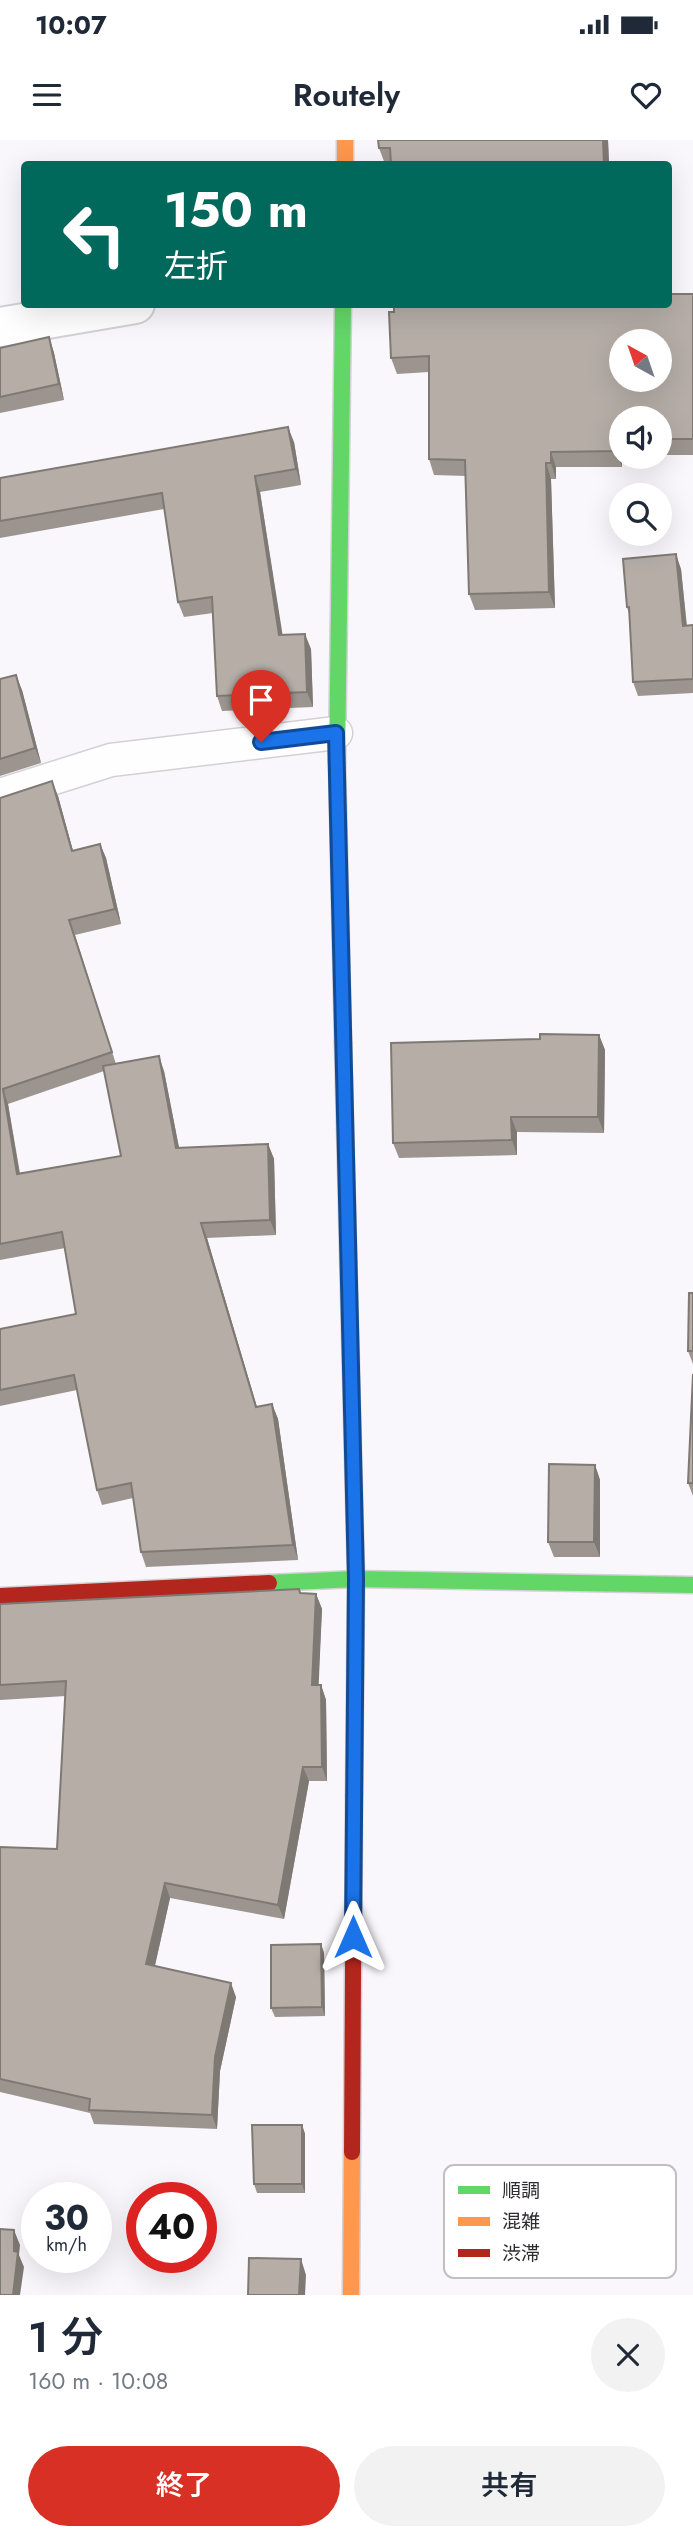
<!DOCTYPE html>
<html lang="ja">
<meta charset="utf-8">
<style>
body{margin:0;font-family:Jost,"Noto Sans JP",sans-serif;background:#f2f2f3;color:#1f2937;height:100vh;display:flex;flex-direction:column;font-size:26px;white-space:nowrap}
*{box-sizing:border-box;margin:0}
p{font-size:23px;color:#747a83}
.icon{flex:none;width:38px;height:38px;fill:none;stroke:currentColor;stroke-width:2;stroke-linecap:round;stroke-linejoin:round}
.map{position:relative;height:2155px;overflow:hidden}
.panel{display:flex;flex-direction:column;background:#fff;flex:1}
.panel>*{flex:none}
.top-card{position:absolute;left:21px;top:21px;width:651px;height:147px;border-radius:7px;box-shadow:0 7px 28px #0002;background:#00695c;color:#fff;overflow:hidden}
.needle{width:46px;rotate:320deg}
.fabs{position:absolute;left:609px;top:189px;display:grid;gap:14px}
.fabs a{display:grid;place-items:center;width:63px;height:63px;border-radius:50%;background:#fff;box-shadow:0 7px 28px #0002;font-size:35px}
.speed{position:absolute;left:21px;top:2042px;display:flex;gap:14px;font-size:35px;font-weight:700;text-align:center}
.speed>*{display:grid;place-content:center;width:91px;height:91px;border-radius:50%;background:#fff;box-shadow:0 7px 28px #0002;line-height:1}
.speed small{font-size:18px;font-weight:400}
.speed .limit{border:10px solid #d22;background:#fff;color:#111}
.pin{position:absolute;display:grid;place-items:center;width:60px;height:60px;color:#fff;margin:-72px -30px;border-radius:50% 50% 50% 0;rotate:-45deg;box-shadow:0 0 7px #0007}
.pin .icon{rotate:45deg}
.me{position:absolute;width:77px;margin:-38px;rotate:0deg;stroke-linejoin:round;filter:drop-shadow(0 0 5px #0008)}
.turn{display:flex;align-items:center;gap:24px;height:147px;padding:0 28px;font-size:32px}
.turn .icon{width:91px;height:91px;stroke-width:2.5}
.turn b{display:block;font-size:49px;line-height:60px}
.round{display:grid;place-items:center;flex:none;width:74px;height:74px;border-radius:37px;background:#f2f2f3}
.summary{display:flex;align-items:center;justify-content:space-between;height:119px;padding:0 28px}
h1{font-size:42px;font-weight:600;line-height:52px}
.cta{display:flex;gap:14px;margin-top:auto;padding:14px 28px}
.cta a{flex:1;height:80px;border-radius:42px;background:#d93025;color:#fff;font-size:28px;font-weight:600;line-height:80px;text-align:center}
.cta a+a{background:#f2f2f3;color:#1f2937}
.status{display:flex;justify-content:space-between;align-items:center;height:49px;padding:0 35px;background:#fff;direction:ltr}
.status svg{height:19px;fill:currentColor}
header{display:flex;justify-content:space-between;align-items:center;height:91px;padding:0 28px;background:#fff;font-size:32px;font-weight:600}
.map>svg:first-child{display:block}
</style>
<div class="status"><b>10:07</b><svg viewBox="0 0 49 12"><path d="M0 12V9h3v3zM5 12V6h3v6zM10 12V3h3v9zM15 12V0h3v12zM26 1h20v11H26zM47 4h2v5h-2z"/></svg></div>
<header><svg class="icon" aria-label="menu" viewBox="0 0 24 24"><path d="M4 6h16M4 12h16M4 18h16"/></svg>Routely<svg class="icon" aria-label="heart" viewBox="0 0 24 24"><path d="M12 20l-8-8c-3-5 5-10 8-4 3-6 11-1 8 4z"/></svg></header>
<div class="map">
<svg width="693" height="2155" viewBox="0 0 693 2155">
<rect width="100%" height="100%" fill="#f9f7fc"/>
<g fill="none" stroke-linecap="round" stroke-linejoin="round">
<defs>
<path id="lane" d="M0,655L111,620L336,593"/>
<path id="street" d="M0,187L135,164"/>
<g id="fast">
<path d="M337,622L343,164"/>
<path d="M343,903L356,1439L354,1655"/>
<path d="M269,1443L356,1439L693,1445"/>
</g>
<g id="slow">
<path d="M345,0V24"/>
<path d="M337,622L343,903"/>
<path d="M351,2155L352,2012"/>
</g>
<g id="jam">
<path d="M0,1456L269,1443"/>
<path d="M352,2012L354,1655"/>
</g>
</defs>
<use href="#lane" stroke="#d3d1d5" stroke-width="35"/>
<use href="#street" stroke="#d3d1d5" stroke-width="42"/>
<use href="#fast" stroke="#d3d1d5" stroke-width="19"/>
<use href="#slow" stroke="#d3d1d5" stroke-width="19"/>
<use href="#jam" stroke="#d3d1d5" stroke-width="19"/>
<use href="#lane" stroke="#fefeff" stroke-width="32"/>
<use href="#street" stroke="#fefeff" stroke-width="38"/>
<use href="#fast" stroke="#63d668" stroke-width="16"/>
<use href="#slow" stroke="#ff974d" stroke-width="16"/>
<use href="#jam" stroke="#b3261e" stroke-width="16"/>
</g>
<g fill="#9c958f" fill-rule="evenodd">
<path d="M378,0H608L609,24H385L379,8Z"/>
<path d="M693,154V315H660V278H621L622,327H556V339H551L555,468L475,470L469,454L466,336L434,335L429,319V232L397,234L391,218L394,172Z"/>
<path d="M49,197L54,213L64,260L0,273V208Z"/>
<path d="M294,302L301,345L260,352L282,495L311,509L313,567L222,571L217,556L213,473L184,477L178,462L164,369L0,398V338Z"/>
<path d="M681,429L687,486L693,485V553L638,556L633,542L629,474L627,467Z"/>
<path d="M0,539L22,550L41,623L0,636Z"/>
<path d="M58,656L73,711L100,704L106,718L121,784L75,795L116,924L164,931L179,1008L268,1004L274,1019L276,1095L207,1098L257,1267L272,1264L278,1279L298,1420L146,1427L141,1412L133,1358L102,1365L97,1350L77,1250L0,1266V1189L76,1174L65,1108L0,1120V658ZM104,931L121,1016L20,1033L8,964Z"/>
<path d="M599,895L605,910L604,993L517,992V1015L399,1018L393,1003Z"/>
<path d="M693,1153V1224L688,1211Z"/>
<path d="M693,1233V1356L688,1343Z"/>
<path d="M595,1325L600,1340V1417H554L548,1402Z"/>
<path d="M299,1449L301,1453L316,1454L322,1469L318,1545H321L326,1560L327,1641H309L284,1779L170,1758L155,1826L236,1857L220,1931L217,1989L94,1984L90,1973L0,1952V1707L57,1709L66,1556L0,1560V1464Z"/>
<path d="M321,1804L324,1813L325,1876L275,1877L271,1868Z"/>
<path d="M302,1985L305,1994V2053H257L254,2044Z"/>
</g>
<g fill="#7f7974">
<path d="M603,0H608L609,24H604Z"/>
<path d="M49,197L54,213L64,260L59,244Z"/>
<path d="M288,287L294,302L301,345L296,329Z"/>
<path d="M616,299L621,313L622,327L616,311Z"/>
<path d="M551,312L556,327V339L551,323Z"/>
<path d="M546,323L551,339L555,468L549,452Z"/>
<path d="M255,336L260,352L285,510L279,495Z"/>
<path d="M676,414L681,429L688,500L683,486Z"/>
<path d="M305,494L311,509L313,567L307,552Z"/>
<path d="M16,535L22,550L41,623L35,608Z"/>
<path d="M52,641L58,656L77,726L72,711Z"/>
<path d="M100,704L106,718L121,784L115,769Z"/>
<path d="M599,895L605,910L604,993L598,977Z"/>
<path d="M159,916L164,931L182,1023L176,1008Z"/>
<path d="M3,949L8,964L22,1049L17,1034Z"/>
<path d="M511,977L517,992V1015L512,1000Z"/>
<path d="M268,1004L274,1019L276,1095L270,1080Z"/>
<path d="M201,1083L207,1098L261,1282L256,1267Z"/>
<path d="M272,1264L278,1279L298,1420L293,1405Z"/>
<path d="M595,1325L600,1340V1417L594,1402Z"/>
<path d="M316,1454L322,1469L318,1560L312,1545Z"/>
<path d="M321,1545L326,1560L327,1641L322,1627Z"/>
<path d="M303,1627L309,1641L284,1779L278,1765Z"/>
<path d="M165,1743L170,1758L152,1838L146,1824Z"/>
<path d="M321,1804L324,1813L325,1876L322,1867Z"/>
<path d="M231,1843L236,1857L220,1931L217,1989L212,1975L215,1917Z"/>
<path d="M302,1985L305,1994V2053L302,2044Z"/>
<path d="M14,2090L20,2105L19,2115L24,2127L20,2155H13Z"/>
<path d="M301,2119L306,2135L305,2155H299Z"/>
</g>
<g fill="#b5ada6" stroke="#7f7974" stroke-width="2" fill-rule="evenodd">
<path d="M378,0H603L604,24H391L390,8H379Z"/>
<path d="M668,154H693V299H660V278H621V299H616V311L551,312V323H546L549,452L469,454L465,320L429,319V216L391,218L389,172H394V164H668ZM621,201H660V240H621Z"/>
<path d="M49,197L59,244L0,257V208Z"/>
<path d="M288,287L296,329L255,336L279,495L305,494L307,552L217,556L212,457L178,462L162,353L0,381V338Z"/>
<path d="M676,414L683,486L693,485V539L633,542L629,467H627L623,419Z"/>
<path d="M16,535L35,608L0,619V539Z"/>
<path d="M52,641L72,711L100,704L115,769L69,780L112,912L3,949L17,1034L121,1016L103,926L159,916L176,1008L268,1004L270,1080L201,1083L256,1267L272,1264L293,1405L141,1412L131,1343L97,1350L74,1235L0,1250V1189L76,1174L62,1092L0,1104V658Z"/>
<path d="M540,894L599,895L598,977H511L512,1000L393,1003L391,903L540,899Z"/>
<path d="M689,1153H693V1211H688Z"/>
<path d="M693,1234V1343H688Z"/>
<path d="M549,1324L595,1325L594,1402H548Z"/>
<path d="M299,1449L300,1453L316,1454L312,1545H321L322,1627H303L278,1765L165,1743L146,1824L231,1843L215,1917L212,1975L89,1970L90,1959L0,1939V1707L57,1709L66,1541L0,1545V1464Z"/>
<path d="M321,1804L322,1867L271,1868V1805Z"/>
<path d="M252,1985H302V2044H254Z"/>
<path d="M0,2089L14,2090V2111L18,2112L13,2155H0Z"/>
<path d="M249,2118L301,2119L299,2155H248Z"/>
</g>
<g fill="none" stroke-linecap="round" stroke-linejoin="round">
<defs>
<path id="route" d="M261,602L336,593L356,1439L353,1797"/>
</defs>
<use href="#route" stroke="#114b97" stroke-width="18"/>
<use href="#route" stroke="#1a73e8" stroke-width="12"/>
</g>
<rect x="444" y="2025" width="232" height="113" rx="10" fill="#fff" stroke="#c0bfc1" stroke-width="2"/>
<rect x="458" y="2046" width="32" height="8" fill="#63d668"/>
<rect x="458" y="2077" width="32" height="9" fill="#ff974d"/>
<rect x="458" y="2109" width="32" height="8" fill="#b3261e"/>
<g font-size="19" fill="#2e2b31">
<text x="502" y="2057">順調</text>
<text x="502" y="2088">混雑</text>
<text x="502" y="2120">渋滞</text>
</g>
</svg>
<div class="fabs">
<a><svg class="needle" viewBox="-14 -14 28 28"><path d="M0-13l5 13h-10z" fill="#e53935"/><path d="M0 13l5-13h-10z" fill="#747a83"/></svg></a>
<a><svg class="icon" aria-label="sound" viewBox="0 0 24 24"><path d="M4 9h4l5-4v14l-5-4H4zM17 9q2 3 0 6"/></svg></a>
<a><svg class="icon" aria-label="search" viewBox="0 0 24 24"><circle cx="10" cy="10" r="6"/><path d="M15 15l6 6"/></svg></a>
</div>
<div class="speed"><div>30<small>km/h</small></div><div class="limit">40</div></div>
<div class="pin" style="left:261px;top:602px;background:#d93025"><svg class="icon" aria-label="arrive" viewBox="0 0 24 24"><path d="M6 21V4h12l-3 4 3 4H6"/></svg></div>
<svg class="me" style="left:353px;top:1797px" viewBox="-20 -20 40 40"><path d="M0-17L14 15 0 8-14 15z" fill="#1a73e8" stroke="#fff" stroke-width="4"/></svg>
<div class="top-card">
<div class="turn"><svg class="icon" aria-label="left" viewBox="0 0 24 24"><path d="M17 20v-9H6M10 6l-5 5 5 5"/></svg><div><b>150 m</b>左折</div></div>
</div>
</div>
<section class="panel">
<div class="summary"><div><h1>1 分</h1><p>160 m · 10:08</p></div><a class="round"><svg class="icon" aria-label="close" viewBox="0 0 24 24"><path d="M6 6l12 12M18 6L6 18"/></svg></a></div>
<div class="cta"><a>終了</a><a>共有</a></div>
</section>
